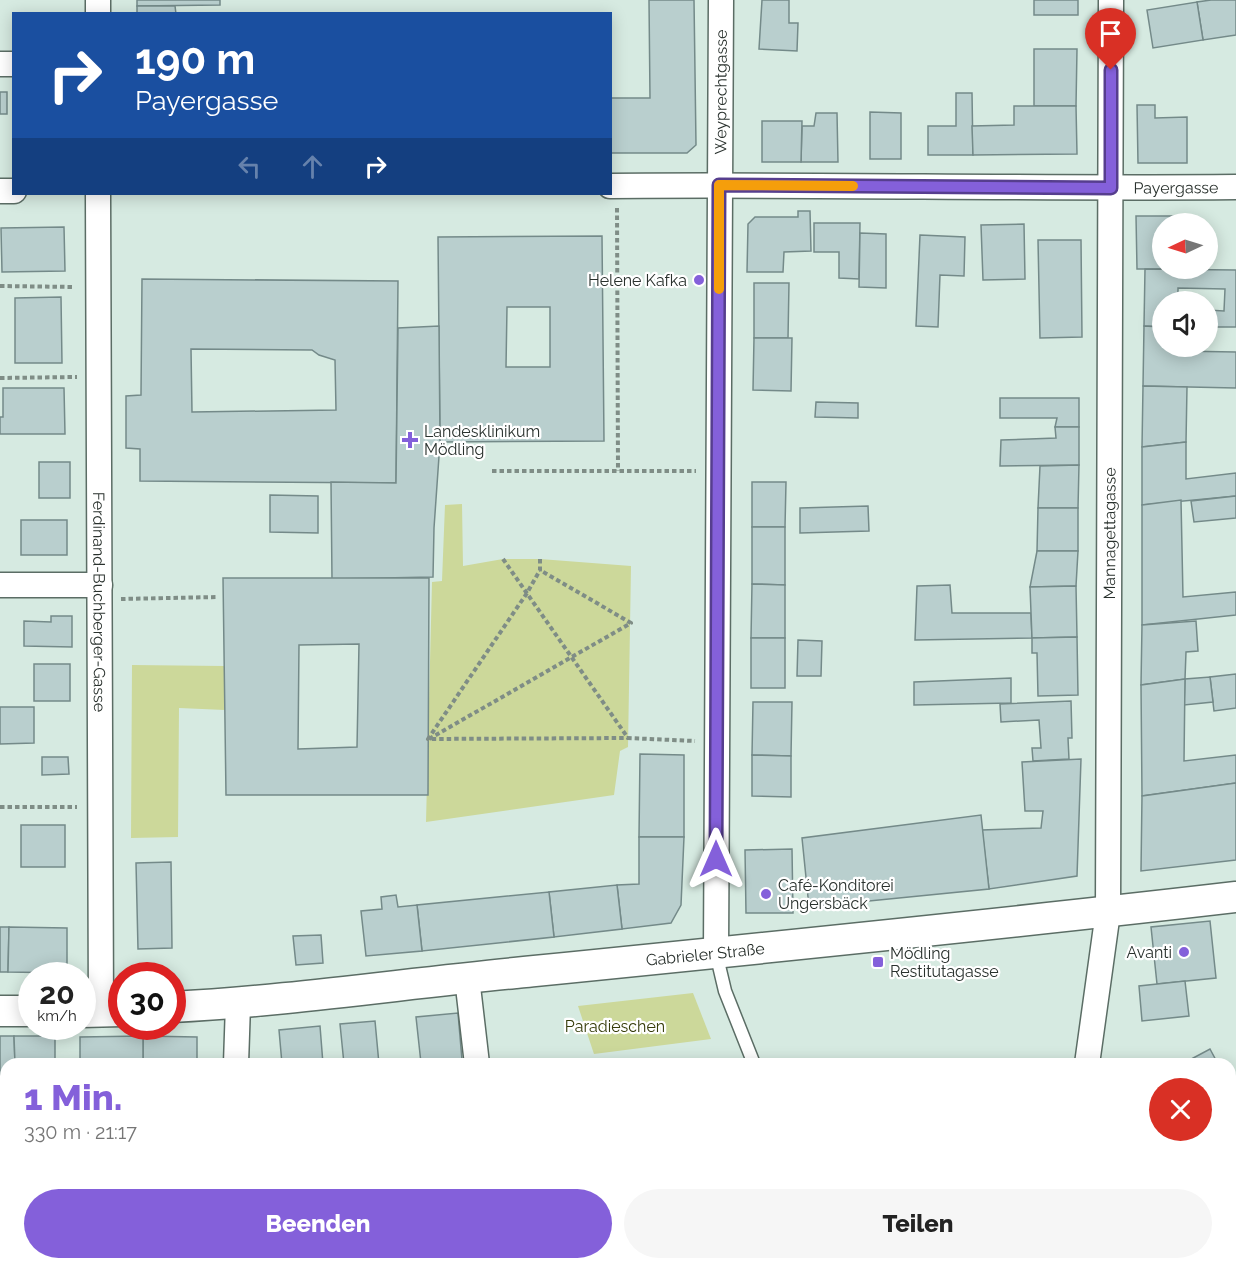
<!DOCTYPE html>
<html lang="de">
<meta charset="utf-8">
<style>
body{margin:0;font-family:Raleway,sans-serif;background:#f6f6f6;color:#222;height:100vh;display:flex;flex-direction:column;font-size:22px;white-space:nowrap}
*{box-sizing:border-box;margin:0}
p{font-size:20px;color:#767676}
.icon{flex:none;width:33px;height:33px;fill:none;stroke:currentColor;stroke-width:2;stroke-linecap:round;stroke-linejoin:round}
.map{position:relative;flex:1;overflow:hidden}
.details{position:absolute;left:0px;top:1058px;width:1236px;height:212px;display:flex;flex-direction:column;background:#fff;border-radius:18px 18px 0 0;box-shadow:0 3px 15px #0003}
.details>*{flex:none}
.top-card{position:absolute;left:12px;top:12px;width:600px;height:183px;border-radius:0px;box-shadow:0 3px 15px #0003;background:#1a4fa0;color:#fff;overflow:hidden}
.needle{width:39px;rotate:266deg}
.tools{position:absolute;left:1152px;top:213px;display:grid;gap:12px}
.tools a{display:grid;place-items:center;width:66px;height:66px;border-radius:50%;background:#fff;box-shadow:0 3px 15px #0003;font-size:30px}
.speed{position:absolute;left:18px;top:962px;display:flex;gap:12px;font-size:30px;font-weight:700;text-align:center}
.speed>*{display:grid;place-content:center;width:78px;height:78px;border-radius:50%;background:#fff;box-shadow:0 3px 15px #0003;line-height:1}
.speed small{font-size:15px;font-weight:400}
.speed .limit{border:9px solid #d22;background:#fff;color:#111}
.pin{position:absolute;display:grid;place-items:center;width:51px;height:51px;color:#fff;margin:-62px -26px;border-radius:50% 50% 50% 0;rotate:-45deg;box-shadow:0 0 6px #0007}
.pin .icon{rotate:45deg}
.me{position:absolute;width:66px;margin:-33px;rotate:0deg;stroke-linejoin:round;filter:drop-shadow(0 0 4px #0008)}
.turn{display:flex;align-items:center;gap:21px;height:126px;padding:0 24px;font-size:27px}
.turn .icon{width:78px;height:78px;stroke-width:2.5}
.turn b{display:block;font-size:42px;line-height:51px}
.lanes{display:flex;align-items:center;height:57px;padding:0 24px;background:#0003;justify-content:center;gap:30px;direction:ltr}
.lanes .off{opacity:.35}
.round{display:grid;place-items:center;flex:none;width:63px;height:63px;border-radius:32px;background:#f6f6f6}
.headline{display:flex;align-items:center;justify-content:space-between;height:102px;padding:0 24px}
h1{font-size:36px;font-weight:800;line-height:45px;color:#8460da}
.action{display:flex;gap:12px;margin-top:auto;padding:12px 24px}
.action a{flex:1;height:69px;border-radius:36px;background:#8460da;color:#fff;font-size:24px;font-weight:800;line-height:69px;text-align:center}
.action a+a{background:#f6f6f6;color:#222}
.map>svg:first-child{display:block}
</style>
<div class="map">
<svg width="1236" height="1268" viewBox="0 0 1236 1268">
<rect width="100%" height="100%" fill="#d6eae1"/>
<g fill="#ccd89a">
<path d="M462,504L463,566L503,559H540L631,566L628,747L620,751L614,795L426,822L432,582L442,581L445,505Z"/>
<path d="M132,665L224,666L225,710L179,708L178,837L131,838Z"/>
<path d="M693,993L711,1039L594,1054L578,1006Z"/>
</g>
<g fill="#b9cfce" stroke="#748a89" stroke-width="1.5" fill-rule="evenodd">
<path d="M137,0H220V5L137,6Z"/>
<path d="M649,0H694L696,145L687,153H610V98H650Z"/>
<path d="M762,0H789V23H798L797,51L759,49Z"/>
<rect x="1034" y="0" width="44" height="15"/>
<path d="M1211,0H1236V35L1203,40L1197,2Z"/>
<path d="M1197,2L1203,40L1153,48L1147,10Z"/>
<path d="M137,6H175L176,14H137Z"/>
<path d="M1034,49H1077L1076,106H1034Z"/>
<rect x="0" y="92" width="7" height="22"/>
<path d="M956,93H972L973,155H928V126H956Z"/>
<path d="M1137,105H1155V118L1187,117V163H1138Z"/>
<path d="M1014,106H1076L1077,154L973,155L972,126L1014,125Z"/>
<path d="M870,112L901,113V159H870Z"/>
<path d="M816,113H837L838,162H801L802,126H814Z"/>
<path d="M762,121H802L801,162H762Z"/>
<path d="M798,211H810L811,251L784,252L783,272H747L748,224L755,217H798Z"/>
<path d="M1136,216H1174V224H1162V268L1174,269H1137Z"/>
<path d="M814,223H860L859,279L839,278V252H814Z"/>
<path d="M1024,224L1025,279L983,280L981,225Z"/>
<path d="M64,227L65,271L2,272L1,228Z"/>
<path d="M860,233L886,234V288L859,287Z"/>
<path d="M920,235L965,237L964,276L940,275L938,327L916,326Z"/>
<path d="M602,236L604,441L440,442L438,237ZM507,307H550V367H506Z"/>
<path d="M1038,240H1081L1082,337L1040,338Z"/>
<path d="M1145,269L1236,270V327H1208V310L1224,311L1225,289L1178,288V302H1162V327L1144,326Z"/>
<path d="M142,279L398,281L396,483L140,481V449L126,448V396L141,395ZM191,349L312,350L319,355L335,360L336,410L192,412Z"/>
<path d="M754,283H789L788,338H754Z"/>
<path d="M61,297L62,363H15V298Z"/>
<path d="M439,326L440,442L434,528L433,577L332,579L331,482L396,483L398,328Z"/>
<path d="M1144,326L1162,327V346H1177V351L1236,352V388L1143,386Z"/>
<path d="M754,338H792L791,391L753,390Z"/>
<path d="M1143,386L1187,387L1186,442L1142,447Z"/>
<path d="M3,388H64L65,434H0V417H3Z"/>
<path d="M1000,398H1079V427H1055L1057,418H1000Z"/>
<path d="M816,402L858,403V418L815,417Z"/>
<path d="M1055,427H1079V465L1000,466L1001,440L1056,438Z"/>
<path d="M1186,442V479L1236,473V496L1142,505V447Z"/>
<rect x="39" y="462" width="31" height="36"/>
<path d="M1079,465L1078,508H1038L1040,466Z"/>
<path d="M752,482H786L785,527H752Z"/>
<path d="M270,495L318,496V533L270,532Z"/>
<path d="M1236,496V518L1194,522L1191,501Z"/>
<path d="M1181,500L1183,597L1236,592V615L1142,625V505Z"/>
<path d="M868,506L869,531L800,533V508Z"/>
<path d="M1038,508H1078V551H1037Z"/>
<rect x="21" y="520" width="46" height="35"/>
<path d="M752,527H785V585L752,584Z"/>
<path d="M1037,551H1078L1076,586L1030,587Z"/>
<path d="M223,578H429L428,795H226ZM359,644L357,747L298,749L299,645Z"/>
<path d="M752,584L785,585V638H751Z"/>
<path d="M950,585L952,613H1031L1032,638L915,640L917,586Z"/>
<path d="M1076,586L1077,637L1032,638L1030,587Z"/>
<path d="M51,616H72V647L24,646V621L51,622Z"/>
<path d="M1196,621L1198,651L1186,652L1185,679L1141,685L1142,625Z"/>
<path d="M1077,637L1078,695L1038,696L1037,653H1032V638Z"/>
<rect x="751" y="638" width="34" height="50"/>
<path d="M798,640L822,641L821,676H797Z"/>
<rect x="34" y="664" width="36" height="37"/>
<path d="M1236,674V708L1214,711L1210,677Z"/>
<path d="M1210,677L1213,702L1184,705L1185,679Z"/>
<path d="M1011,678V703L914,705V682Z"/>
<path d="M1185,679L1184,761L1236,755V783L1142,796L1141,685Z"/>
<path d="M1071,701L1072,738H1068L1069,759L1033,761L1032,748H1041L1039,720L1001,722L1000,704Z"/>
<path d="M753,702H792L791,756L752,755Z"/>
<path d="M0,707H34V743L0,744Z"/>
<path d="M640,754L684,755V837H639Z"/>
<path d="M752,755L791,756V797L752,796Z"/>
<path d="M42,757H68L69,774L42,775Z"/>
<path d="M1081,759L1077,876L989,889L982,830L1041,828L1043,811H1025L1022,762Z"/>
<path d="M1236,783V860L1141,871L1142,796Z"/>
<path d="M981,815L989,889L809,907L802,838Z"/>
<rect x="21" y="825" width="44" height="42"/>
<path d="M639,837H684L681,905L671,923L622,929L617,885L639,884Z"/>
<path d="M792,849L793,913H746L745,850Z"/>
<path d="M171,862L172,948L138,949L136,863Z"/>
<path d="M617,885L622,929L554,937L549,892Z"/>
<path d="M549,892L554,937L422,951L417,905Z"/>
<path d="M396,895L398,907L417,905L422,951L366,956L361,911L382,909L381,897Z"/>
<path d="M1210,921L1216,978L1157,984L1151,927Z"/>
<path d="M0,927H9L8,972H0Z"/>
<path d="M9,927L67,928V973L8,972Z"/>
<path d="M321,935L323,963L296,965L293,936Z"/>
<path d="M1185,981L1189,1016L1142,1021L1139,986Z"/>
<path d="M458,1013L462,1060L421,1063L416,1017Z"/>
<path d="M375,1021L379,1064H344L340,1024Z"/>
<path d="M320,1026L323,1064H282L279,1030Z"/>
<path d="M0,1036H14L15,1064H6V1077H0Z"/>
<path d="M14,1036H55V1064H15Z"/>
<path d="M143,1036L197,1037V1064H143Z"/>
<path d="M143,1036V1064H80V1037Z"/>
<path d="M1210,1049L1218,1064H1182Z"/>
<path d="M0,1208H6V1263H39L0,1265Z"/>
<rect x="91" y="1263" width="80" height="5"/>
<rect x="257" y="1263" width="64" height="5"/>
<path d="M526,1263H562V1268H527Z"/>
<path d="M722,1263H872L860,1268H724Z"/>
</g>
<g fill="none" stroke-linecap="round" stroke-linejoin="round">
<defs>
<g id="service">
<path d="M716,953L725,991L754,1064"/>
<path d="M993,1268L1004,1263"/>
</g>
<g id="minor">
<path d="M98,14V0"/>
<path d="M0,64H14"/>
<path id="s1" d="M610,186C819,184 1027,189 1236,187"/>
<path d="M0,191H14"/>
<path id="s2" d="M98,194L101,1012"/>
<path d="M0,585H100"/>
<path id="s3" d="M716,953L721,0"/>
<path d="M467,978L477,1064"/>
<path d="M236,1064L238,1004"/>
<path id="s4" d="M1087,1064L1108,912L1111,0"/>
<path d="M502,1263V1268"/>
<path d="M229,1268V1263"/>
</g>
<g id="tertiary">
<path id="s5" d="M172,1007C287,1001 401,984 515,973C755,949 996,925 1236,897"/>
<path d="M0,1011H32"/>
<path d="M82,1012L122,1011"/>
</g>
</defs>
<use href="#service" stroke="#5b6d65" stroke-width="15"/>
<use href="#minor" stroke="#5b6d65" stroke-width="27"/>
<use href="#tertiary" stroke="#5b6d65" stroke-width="33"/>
<g stroke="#7f8d86" stroke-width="4" stroke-dasharray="4.5 3" stroke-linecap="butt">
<path d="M617,208L618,471"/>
<path d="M0,286L74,287"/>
<path d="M0,378L77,377"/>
<path d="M492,471H696"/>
<path d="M503,559L628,738L695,741"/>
<path d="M540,559V570L527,593L428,739L628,738"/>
<path d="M121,599L217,597"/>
<path d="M429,739L631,623L540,570"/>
<path d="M0,807H77"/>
</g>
<use href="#service" stroke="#fff" stroke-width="12"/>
<use href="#minor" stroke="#fff" stroke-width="24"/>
<use href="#tertiary" stroke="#fff" stroke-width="30"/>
<defs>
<g id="rail">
<path d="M1230,1235L1236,1231"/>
<path d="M1230,1254L1236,1250"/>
<path d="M1171,1268L1180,1263"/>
<path d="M1204,1268L1213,1263"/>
</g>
</defs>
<use href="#rail" stroke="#4b5651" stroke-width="7"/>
<use href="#rail" stroke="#fff" stroke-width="4.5" stroke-dasharray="14" stroke-linecap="butt"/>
</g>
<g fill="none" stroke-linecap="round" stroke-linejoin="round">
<defs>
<path id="route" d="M716,859L719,185L1111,188V70"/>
</defs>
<use href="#route" stroke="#563e8e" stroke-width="15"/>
<use href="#route" stroke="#8460da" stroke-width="10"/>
<path stroke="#f59e0b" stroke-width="10" d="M719,289V185L853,186"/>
</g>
<g fill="#8460da" stroke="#fff" stroke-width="2">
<circle cx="699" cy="280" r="6"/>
<path d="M407 431h6v6h6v6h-6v6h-6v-6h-6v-6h6z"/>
<circle cx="766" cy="894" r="6"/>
<circle cx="1184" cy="952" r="6"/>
<rect x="872" y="956" width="12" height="12" rx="3"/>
</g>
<g text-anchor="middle" stroke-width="4.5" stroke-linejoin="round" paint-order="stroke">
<g font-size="16" fill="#29312d" stroke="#fff">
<text dy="6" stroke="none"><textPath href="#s3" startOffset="861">Weyprechtgasse</textPath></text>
<text dy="6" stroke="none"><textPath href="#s1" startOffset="566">Payergasse</textPath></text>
<text dy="6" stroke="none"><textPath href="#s4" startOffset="532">Mannagettagasse</textPath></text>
<text dy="6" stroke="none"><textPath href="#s2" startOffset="408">Ferdinand-Buchberger-Gasse</textPath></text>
<text dy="6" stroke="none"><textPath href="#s5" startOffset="536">Gabrieler Straße</textPath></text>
</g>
<g font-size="16" fill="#29312d" stroke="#fff" text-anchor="start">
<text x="687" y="286" text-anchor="end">Helene Kafka</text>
<text x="424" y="437">Landesklinikum<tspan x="424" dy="18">Mödling</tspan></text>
<text x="778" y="891">Café-Konditorei<tspan x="778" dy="18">Ungersbäck</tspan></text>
<text x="1172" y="958" text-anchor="end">Avanti</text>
<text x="890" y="959">Mödling<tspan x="890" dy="18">Restitutagasse</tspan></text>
</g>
<g font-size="16" fill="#353b09" stroke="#fff">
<text x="615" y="1032">Paradieschen</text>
</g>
</g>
</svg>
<div class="tools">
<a><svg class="needle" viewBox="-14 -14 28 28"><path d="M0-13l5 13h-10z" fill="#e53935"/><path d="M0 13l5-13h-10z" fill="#767676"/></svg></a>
<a><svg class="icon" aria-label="sound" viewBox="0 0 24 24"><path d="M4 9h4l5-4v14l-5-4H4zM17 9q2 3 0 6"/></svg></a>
</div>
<div class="speed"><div>20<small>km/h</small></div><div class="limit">30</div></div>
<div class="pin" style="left:1111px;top:70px;background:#d93025"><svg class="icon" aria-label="arrive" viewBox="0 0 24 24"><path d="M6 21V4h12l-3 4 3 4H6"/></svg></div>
<svg class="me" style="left:716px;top:859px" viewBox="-20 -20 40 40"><path d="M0-17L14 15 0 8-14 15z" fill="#8460da" stroke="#fff" stroke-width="4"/></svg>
<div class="top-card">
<div class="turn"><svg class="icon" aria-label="right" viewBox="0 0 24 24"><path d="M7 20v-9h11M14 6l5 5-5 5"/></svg><div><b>190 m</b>Payergasse</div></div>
<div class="lanes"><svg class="icon off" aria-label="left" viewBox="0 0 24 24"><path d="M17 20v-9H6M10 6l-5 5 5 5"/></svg><svg class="icon off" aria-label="ahead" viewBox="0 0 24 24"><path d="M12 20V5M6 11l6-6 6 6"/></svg><svg class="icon" aria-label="right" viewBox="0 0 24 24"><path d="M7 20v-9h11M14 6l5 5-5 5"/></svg></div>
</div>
<section class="details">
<div class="headline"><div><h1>1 Min.</h1><p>330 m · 21:17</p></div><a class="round" style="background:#d93025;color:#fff"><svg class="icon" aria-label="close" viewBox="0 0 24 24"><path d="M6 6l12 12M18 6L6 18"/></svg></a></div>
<div class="action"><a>Beenden</a><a>Teilen</a></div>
</section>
</div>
